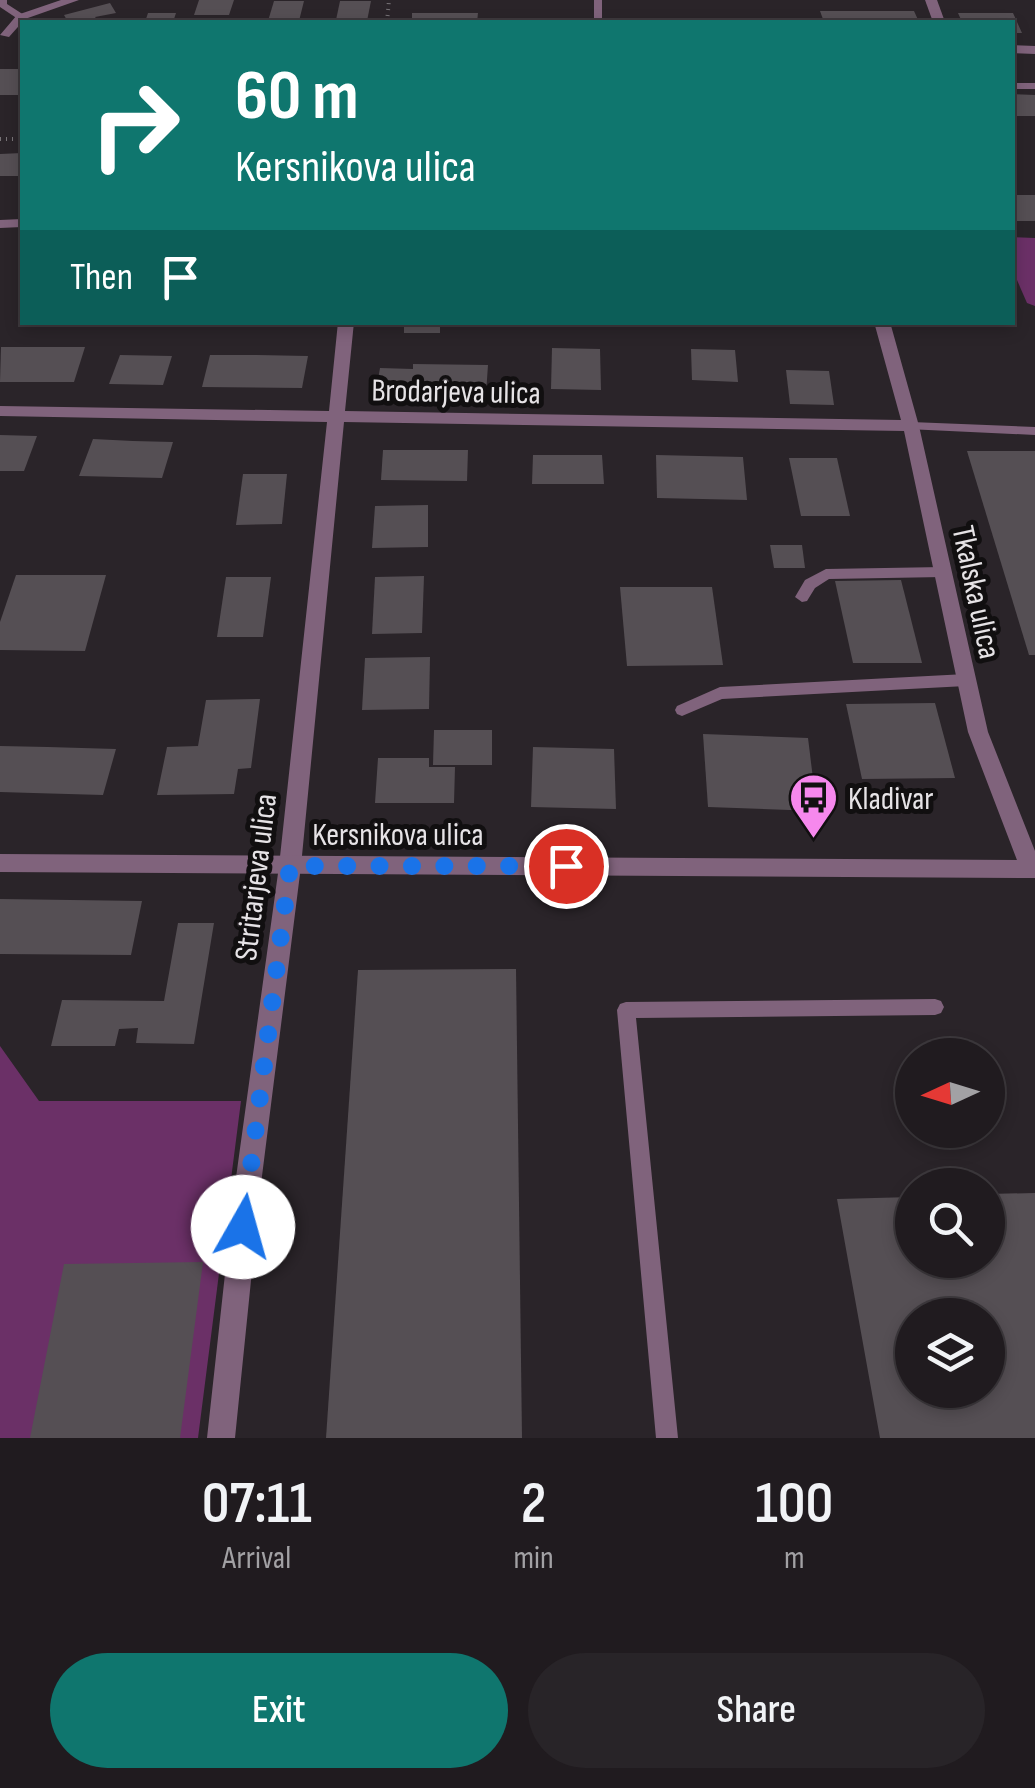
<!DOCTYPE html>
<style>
body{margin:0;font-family:"Sofia Sans Condensed",sans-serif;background:#282428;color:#f1f3f6;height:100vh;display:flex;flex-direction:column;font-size:38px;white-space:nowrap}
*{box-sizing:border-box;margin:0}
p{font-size:32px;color:#a2a1a4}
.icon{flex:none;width:55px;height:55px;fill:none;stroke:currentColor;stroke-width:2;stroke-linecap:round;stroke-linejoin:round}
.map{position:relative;height:1438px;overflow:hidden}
.side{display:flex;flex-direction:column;background:#201b1f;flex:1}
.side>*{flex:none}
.top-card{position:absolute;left:20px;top:20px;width:995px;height:305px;border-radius:0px;box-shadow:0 5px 15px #0003,0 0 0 2px #3d393d;background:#0f766e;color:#fff;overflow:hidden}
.needle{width:65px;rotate:266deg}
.buttons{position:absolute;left:895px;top:1038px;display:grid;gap:20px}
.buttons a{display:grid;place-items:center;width:110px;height:110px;border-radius:50%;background:#201b1f;box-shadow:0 5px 15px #0003,0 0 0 2px #3d393d;font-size:50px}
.pin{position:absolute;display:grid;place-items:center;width:85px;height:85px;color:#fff;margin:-42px;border:5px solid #fff;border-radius:50%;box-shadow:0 2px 10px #0007}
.me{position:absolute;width:110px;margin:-55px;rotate:7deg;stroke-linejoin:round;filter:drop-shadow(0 0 8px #0008)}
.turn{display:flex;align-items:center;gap:35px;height:210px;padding:0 50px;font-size:45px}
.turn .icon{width:130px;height:130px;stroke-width:2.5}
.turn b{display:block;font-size:70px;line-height:85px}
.then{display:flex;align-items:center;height:95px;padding:0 50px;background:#0003;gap:20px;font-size:38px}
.eta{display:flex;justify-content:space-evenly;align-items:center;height:170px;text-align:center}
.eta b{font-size:60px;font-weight:600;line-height:70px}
.cta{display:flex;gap:20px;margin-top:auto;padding:20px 50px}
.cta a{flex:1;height:115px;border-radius:60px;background:#0f766e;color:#fff;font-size:40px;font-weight:600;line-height:115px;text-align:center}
.cta a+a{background:#282428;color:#f1f3f6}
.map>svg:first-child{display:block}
</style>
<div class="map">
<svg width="1035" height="1438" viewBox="0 0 1035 1438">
<rect width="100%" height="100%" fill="#2a2429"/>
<g fill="#6b3067">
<path d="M1013,237L1035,238V306L1027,303L1013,271Z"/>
<path d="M0,1046L39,1101H241L198,1438H0Z"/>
</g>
<g fill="#554f54" fill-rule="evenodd">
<path d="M199,0H234L229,15H194Z"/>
<path d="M274,1H304L299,21H268Z"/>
<path d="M340,1H371L367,21L336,20Z"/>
<path d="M110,3L116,13L95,17L99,22H68L64,15Z"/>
<path d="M820,11H914L919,22H824Z"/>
<path d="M148,13H176L173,22H145Z"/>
<path d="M412,13H478L477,22H412Z"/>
<path d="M958,13H1013L1022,33H1012V22H962Z"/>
<path d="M0,69H20L22,95H0Z"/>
<path d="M1012,94L1035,95V116H1012Z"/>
<path d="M22,153V176H0V154Z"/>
<rect x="1012" y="195" width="23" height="26"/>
<rect x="404" y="322" width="36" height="11"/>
<path d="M1,347H85L74,382H0Z"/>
<path d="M552,348L600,349L601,390L551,389Z"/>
<path d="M691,349L735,350L738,382L692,380Z"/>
<path d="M120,355L172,356L163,385L109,384Z"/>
<path d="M210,355H257L308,356L302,388L202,387Z"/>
<path d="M413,364L488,365L486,394L376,391L380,368L413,369Z"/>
<path d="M786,370L829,371L834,405L790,404Z"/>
<path d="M0,435L37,436L24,471H0Z"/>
<path d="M93,439L133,441L173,442L162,478L79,476Z"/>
<path d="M383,450H468L467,481L381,480Z"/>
<path d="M967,451H1035V655H1029Z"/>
<path d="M533,455H602L604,484H532Z"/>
<path d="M656,455L743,457L747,500L657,498Z"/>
<path d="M789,458H837L850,516H801Z"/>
<path d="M243,474H287L282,524L236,525Z"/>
<path d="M428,505V547L372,548L375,506Z"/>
<path d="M770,545H802L805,568H774Z"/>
<path d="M16,575H106L85,651L0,650V622Z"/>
<path d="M424,576L422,633L372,634L375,577Z"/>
<path d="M226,577H271L263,637H217Z"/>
<path d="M901,580L922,663H853L835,581Z"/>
<path d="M620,587H712L723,665L627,666Z"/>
<path d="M430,657L429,709L362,710L365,658Z"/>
<path d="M260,699L251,768L238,769L234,794L157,795L167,747L198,746L206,700Z"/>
<path d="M935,703L955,778L862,779L846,704Z"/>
<path d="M434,730H492V765H433Z"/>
<path d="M703,734L808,738L817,811L708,807Z"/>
<path d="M0,746L48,747L116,749L103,795L33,793L0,792Z"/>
<path d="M533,747L614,749L616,809L531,807Z"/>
<path d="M378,758H429V767H455L454,803H375Z"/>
<path d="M0,899L142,901L131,955L0,954Z"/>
<path d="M178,923H214L194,1044L136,1043L138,1028L119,1029L115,1046H51L62,1000L164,1001Z"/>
<path d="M516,969L522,1438H326L358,970Z"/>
<path d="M1035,1193V1438H880L837,1199L912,1197V1260H988V1194ZM912,1315H988V1390H912Z"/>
<path d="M203,1262L180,1438H30L64,1264Z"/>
</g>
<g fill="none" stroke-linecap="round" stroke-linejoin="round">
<g stroke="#787478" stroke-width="4" stroke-dasharray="1 5" stroke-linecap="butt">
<path d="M387,22L389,0"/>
<path d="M0,139H22"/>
</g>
<g fill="#80637c" fill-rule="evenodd">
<path d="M0,0H7V4L24,15V19H18L0,7Z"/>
<rect x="594" y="0" width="8" height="22"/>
<rect x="1012" y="83" width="23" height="6"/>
<path d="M911,422L1035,427V435L907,429V423Z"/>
<path d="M943,567L950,572L943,577L829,579L815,588L807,601L802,602L795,597L805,580L826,569Z"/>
<path d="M966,674L973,680L966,686L722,699L682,716L677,714L675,710L677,706L720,687Z"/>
<path d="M935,999L941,1001L944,1007L941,1013L935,1015L636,1018L678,1438H656L617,1010L620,1004L626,1002Z"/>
</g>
<g fill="#80637c" fill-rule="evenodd">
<path d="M61,0H79L25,19L9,37L0,35L17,15Z"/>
<path d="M925,0H937L945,22H933Z"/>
<path d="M1012,45L1035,46V54L1012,53Z"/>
<path d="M22,219V227L0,228V220Z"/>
<path d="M338,322H354L345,411L901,420L874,322H890L919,426L988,732L1035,851V876L1023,875L1020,868L968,732L904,431L344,422L301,866L260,1192L235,1438H207L234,1192L279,866L327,422L0,416V406L329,411Z"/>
</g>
<path fill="#80637c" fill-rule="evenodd" d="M0,854L1035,860V878L0,872Z"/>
</g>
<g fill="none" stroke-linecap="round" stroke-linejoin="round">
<path stroke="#1a73e8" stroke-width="18" stroke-dasharray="0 32.4" d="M243,1227L290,866H566"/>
</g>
<defs>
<symbol id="bus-pin" viewBox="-11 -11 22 30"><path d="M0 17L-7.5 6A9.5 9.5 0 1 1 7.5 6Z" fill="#f688ed" stroke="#110f10"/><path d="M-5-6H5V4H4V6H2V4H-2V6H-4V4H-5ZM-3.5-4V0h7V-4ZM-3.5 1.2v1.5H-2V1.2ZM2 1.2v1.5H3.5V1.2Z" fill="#111"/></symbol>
</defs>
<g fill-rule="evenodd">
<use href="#bus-pin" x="786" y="770" width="55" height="75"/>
</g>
<g text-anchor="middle" stroke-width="10" stroke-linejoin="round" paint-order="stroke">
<g font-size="32" fill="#e6e3e6" stroke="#110f10">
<text transform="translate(456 391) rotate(1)" y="11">Brodarjeva ulica</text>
<text transform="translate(977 592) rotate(78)" y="11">Tkalska ulica</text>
<text x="398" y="845">Kersnikova ulica</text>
<text transform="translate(255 877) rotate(-83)" y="11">Stritarjeva ulica</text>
</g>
<g font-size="32" fill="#e6e3e6" stroke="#110f10" text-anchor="start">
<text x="848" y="809">Kladivar</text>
</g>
</g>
</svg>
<div class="buttons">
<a><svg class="needle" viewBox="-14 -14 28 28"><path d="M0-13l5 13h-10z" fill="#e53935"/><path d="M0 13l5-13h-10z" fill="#a2a1a4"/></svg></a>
<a><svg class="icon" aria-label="search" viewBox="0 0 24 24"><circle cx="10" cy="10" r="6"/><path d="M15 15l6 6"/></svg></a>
<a><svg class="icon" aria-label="layers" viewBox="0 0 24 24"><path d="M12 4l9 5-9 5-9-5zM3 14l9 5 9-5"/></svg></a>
</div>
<div class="pin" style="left:566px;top:866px;background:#d93025"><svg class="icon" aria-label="arrive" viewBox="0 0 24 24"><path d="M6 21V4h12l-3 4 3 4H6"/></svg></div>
<svg class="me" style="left:243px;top:1227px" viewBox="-20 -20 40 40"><circle r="19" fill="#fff"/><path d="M0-13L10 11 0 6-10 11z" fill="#1a73e8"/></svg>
<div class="top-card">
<div class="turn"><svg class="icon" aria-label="right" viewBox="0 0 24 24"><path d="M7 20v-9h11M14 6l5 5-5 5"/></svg><div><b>60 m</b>Kersnikova ulica</div></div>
<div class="then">Then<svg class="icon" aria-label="arrive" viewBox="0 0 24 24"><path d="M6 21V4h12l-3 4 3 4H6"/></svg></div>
</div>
</div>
<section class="side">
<div class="eta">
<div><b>07:11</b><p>Arrival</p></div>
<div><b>2</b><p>min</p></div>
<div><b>100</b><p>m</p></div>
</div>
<div class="cta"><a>Exit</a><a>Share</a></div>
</section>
